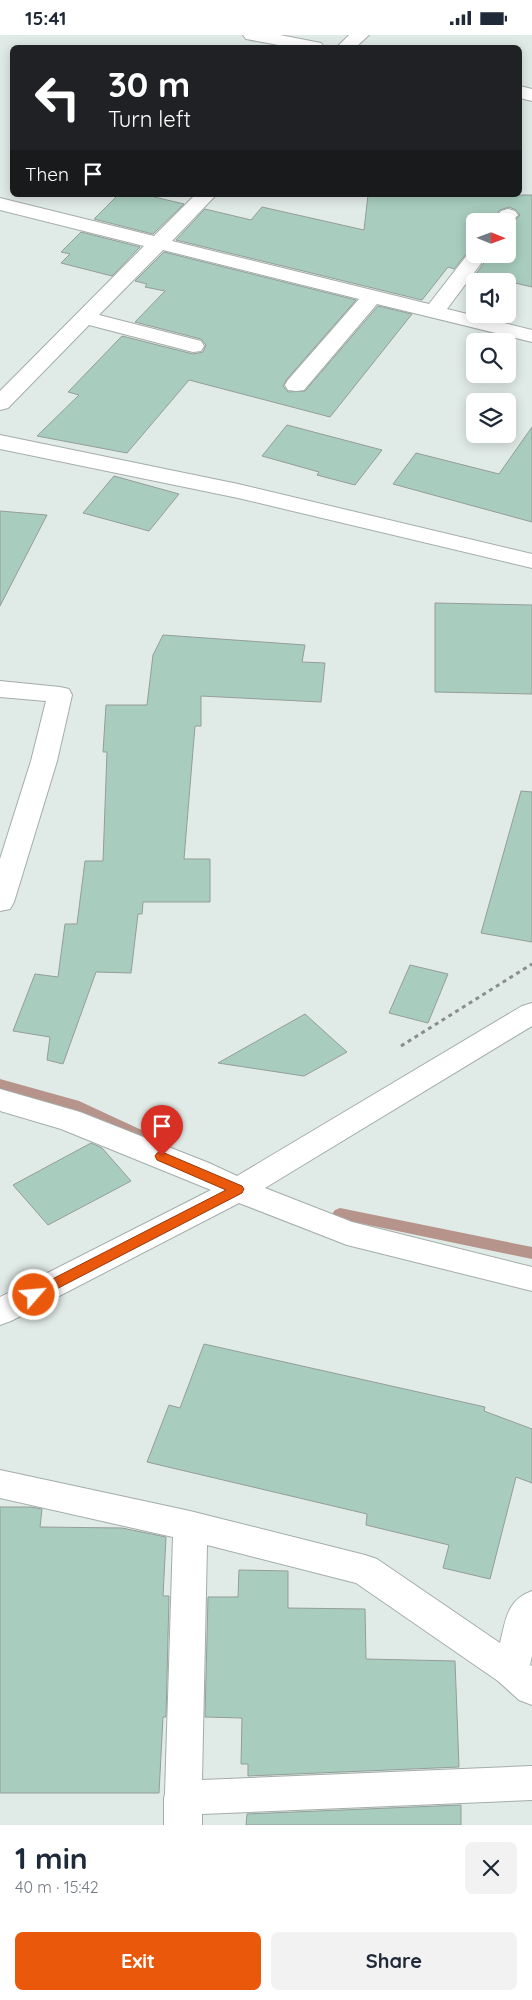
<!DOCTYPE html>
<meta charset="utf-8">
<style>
body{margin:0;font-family:Quicksand,sans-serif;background:#f2f2f3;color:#1f2937;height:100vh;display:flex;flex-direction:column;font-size:19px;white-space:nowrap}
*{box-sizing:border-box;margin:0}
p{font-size:16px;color:#747a83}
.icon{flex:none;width:28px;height:28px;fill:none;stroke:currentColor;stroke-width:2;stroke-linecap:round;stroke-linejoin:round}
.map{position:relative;height:1790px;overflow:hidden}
.side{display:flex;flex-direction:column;background:#fff;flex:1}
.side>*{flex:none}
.guide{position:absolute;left:10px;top:10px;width:512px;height:152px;border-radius:8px;box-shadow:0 2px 12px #0003;background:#202124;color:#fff;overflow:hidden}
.needle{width:32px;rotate:91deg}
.fabs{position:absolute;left:466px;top:178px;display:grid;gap:10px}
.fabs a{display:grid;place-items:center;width:50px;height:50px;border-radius:8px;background:#fff;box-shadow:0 2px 12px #0003;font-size:25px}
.pin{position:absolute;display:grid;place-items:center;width:42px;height:42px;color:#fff;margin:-51px -21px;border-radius:50% 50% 50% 0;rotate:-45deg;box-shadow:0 0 5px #0007}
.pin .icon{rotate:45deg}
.me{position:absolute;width:55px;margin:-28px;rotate:63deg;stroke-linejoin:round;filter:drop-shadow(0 0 4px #0008)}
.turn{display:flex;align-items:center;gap:18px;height:105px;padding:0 15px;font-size:22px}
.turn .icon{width:65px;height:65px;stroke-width:2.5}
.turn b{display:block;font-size:35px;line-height:42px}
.then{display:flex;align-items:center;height:48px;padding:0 15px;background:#0003;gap:10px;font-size:19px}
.round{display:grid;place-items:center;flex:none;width:52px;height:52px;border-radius:8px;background:#f2f2f3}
.overview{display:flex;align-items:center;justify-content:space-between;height:85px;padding:0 15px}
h1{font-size:30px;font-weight:800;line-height:38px}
.primary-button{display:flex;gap:10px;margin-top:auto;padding:10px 15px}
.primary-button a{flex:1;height:58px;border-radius:8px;background:#ea580c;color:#fff;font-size:20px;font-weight:800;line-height:58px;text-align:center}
.primary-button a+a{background:#f2f2f3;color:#1f2937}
.status{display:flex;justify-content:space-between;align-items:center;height:35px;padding:0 25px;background:#fff;direction:ltr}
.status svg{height:14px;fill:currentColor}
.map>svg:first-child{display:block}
</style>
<div class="status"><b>15:41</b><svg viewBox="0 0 49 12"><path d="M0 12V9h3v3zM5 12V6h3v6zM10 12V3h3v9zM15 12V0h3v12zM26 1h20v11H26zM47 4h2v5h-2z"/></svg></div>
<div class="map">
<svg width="532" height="1790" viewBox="0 0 532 1790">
<rect width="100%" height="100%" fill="#e0eae6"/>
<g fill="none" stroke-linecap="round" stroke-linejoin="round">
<g fill="#b6938b" fill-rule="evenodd">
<path d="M0,1044L79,1066L161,1104L163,1108L161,1112L156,1114L151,1112L69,1074L0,1054Z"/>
<path d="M340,1173L532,1212V1224L335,1183L332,1179L335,1175Z"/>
</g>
</g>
<g fill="#a8cdbe" stroke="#949d9a">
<path d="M118,160H146L184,169L153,199L94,184Z"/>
<path d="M368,160H532V252L476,239L490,219H508V193L520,180L516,175L509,172L500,175L491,186H475V212L470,214L454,234L448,232L422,265L176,205L205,174L251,185L262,172L364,195Z"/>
<path d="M81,197L140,212L112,241L61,228L70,219L61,217Z"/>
<path d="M164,217L356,265L287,344L283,351L288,357L305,356L378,271L412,279L330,382L189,345L127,418L37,401L79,360L68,357L122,301L193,319L203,317L206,310L201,304L135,287L165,256L145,252L147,249L135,246Z"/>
<path d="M287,390L382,415L355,450L317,440L319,437L262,421Z"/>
<path d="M532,392V487L393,449L416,418L499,439Z"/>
<path d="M114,441L179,459L149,496L83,478Z"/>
<path d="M0,476L47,480L0,571Z"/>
<path d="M435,568L532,570V659L435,657Z"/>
<path d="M163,600L305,610L302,627L325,628L321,667L201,661V691H195L184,824H210V867H143L142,879H138L131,938L96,937L63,1029L47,1025L50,1002L13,996L35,939L58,942L65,889H77L85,826H103L107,717H103L106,670H147L153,620Z"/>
<path d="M521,756L532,757V907L481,898Z"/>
<path d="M410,930L448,939L428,988L389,978Z"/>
<path d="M305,979L347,1017L304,1041L218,1028Z"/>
<path d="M91,1108L102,1113L131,1146L48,1190L13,1150Z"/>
<path d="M204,1309L485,1372L484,1376L532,1394V1448L516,1442L490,1544L443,1533L449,1510L366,1490L367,1479L147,1427L169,1370L180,1373Z"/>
<path d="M0,1472H31L42,1474L40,1492L122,1493L166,1502L163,1561H169L166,1682H163L159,1758H0Z"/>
<path d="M239,1535L288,1536V1573L365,1574L366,1624L455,1626L459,1732L248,1741V1729H241L242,1683L205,1682L208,1562H238Z"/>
<path d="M461,1770V1790H246L247,1779Z"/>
</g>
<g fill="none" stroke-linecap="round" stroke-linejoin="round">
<defs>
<g id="minor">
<path d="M243,0H280L321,8L324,12H289L246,4Z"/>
<path d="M349,0H369L356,12H337Z"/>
<path d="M520,51L532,54V66L520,63Z"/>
<path d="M195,160H216L172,206L429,269L471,215L475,214V219H488L447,274L532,295V307L377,269L304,355L296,356L288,355L285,350L288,345L359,264L163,215L99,280L201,306L204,311L201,316L193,317L89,290L8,373L0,375V356L144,211L0,175V163L154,201Z"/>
<path d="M508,174L515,176L518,180L508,191V186H493L501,176Z"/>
<path d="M0,400L238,449L532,519V533L238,463L0,414Z"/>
<path d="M0,646L60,652L69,654L72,660L57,726L14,867L10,874L0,876V824L31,726L46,666L0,662Z"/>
<path d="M532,968V991L265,1153L352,1187L532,1232V1256L347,1210L239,1168L11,1286L0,1290V1262L211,1155L61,1094L0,1076V1054L80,1077L209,1128L237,1141L522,971Z"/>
<path d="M0,1435L190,1476L365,1520L377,1524L500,1608C506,1584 507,1565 532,1556V1621L530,1630L532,1631V1670L519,1665L498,1646L356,1548L207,1510L202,1745L532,1731V1765L202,1779V1790H164V1763L165,1759L173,1502L0,1463Z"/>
</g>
</defs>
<use href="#minor" stroke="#a4ada9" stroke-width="2"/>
<path stroke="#878e8b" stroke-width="3" stroke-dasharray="4 4" stroke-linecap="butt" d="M401,1011L532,929"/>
<use href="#minor" fill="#fff" fill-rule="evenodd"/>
</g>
<path fill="#ea580c" stroke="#983908" d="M162,1117L242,1151L244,1154L242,1158L39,1263L34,1265L29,1263L28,1260L29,1256L226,1155L157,1125L155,1121L157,1118Z"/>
</svg>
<div class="fabs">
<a><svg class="needle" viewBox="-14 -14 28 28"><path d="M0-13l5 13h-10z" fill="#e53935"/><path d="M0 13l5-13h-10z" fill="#747a83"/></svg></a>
<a><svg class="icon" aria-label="sound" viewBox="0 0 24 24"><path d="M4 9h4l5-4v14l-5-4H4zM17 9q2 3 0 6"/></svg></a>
<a><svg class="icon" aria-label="search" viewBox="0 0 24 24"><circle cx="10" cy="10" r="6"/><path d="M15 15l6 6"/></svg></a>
<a><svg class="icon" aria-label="layers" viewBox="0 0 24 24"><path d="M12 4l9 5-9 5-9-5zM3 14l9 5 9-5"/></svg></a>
</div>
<div class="pin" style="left:162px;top:1121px;background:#d93025"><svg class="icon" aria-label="arrive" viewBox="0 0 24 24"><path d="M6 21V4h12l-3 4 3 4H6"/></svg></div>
<svg class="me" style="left:34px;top:1260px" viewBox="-20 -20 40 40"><circle r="17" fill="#ea580c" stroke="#fff" stroke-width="3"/><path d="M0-11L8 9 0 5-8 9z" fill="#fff"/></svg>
<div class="guide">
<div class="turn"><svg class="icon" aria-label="left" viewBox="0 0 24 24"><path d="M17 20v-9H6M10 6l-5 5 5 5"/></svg><div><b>30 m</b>Turn left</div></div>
<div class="then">Then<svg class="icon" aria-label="arrive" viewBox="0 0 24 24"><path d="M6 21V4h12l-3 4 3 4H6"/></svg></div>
</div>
</div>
<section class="side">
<div class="overview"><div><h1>1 min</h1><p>40 m · 15:42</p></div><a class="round"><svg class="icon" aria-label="close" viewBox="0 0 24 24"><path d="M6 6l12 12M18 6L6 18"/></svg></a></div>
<div class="primary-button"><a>Exit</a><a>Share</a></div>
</section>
